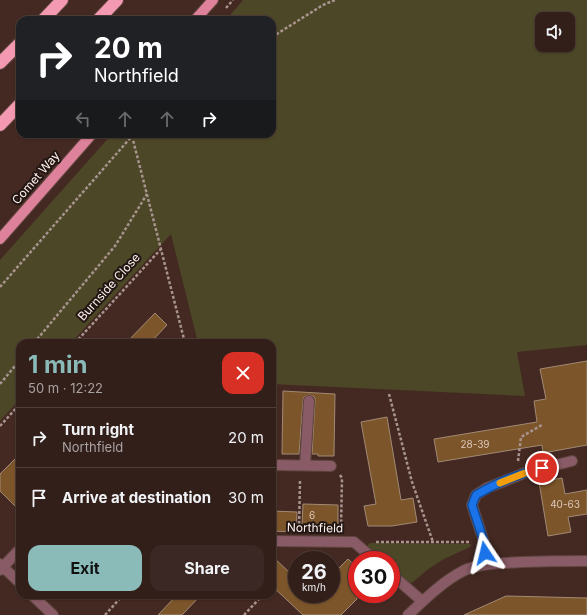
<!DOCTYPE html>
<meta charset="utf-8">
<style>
body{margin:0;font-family:Inter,sans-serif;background:#3b2723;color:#f1f3f6;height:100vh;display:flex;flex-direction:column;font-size:15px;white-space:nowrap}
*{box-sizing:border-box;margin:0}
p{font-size:13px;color:#a9a2a2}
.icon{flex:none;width:22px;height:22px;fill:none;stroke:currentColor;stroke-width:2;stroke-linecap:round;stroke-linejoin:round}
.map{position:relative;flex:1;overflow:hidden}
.drawer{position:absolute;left:16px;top:339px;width:260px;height:260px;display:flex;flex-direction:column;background:#331f1a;border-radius:12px;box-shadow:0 1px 3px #0004,0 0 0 1px #4e3d39}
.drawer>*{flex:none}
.banner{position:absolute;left:16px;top:16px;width:260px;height:122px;border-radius:12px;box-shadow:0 1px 3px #0004,0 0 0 1px #4e3d39;background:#202124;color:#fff;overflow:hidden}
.controls{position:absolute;left:535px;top:12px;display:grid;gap:8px}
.controls a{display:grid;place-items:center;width:40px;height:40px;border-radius:8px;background:#331f1a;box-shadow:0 1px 3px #0004,0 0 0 1px #4e3d39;font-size:20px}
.speed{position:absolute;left:288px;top:551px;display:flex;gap:8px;font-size:20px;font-weight:700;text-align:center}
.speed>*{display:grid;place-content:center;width:52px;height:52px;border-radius:50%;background:#331f1a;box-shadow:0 1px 3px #0004,0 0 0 1px #4e3d39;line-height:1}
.speed small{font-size:10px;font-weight:400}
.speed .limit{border:6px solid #d22;background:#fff;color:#111}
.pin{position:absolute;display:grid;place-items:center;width:34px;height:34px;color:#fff;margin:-17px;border:2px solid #fff;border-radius:50%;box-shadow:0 1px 4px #0007}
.me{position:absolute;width:44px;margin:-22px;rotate:350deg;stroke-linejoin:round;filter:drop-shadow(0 0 3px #0008)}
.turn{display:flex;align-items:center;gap:14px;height:84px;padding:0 12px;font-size:18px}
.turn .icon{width:52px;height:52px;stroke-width:2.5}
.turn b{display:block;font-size:28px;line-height:34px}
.lanes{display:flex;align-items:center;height:38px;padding:0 12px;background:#0003;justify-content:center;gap:20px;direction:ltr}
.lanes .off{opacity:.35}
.round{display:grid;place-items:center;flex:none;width:42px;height:42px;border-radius:12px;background:#3b2723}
.overview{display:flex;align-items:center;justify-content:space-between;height:68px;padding:0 12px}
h1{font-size:24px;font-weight:700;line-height:30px;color:#8bbbb9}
.cta{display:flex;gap:8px;margin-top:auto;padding:8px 12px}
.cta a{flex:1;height:46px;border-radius:12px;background:#8bbbb9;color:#111;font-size:16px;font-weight:700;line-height:46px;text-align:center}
.cta a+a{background:#3b2723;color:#f1f3f6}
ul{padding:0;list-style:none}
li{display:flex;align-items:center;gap:12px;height:60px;padding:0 12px;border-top:1px solid #4e3d39}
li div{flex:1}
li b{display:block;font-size:15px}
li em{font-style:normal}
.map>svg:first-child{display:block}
</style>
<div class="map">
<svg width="587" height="615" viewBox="0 0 587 615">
<rect width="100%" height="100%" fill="#442922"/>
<g fill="#4c4727" fill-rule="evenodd">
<path d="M243,0H587V345L517,352L525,396L272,384V343H198L171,234L71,343H20V399L0,421V260L112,134H272V20H226ZM542,19H568V45H542Z"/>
<path d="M370,543L471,544L470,547L444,559L427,570L412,583L407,582L391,567V560H383L367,546Z"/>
</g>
<g fill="#7c552a" stroke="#a18a74">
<path d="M155,313L167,325L150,343H126Z"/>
<path d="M587,361V445L543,453L542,445L438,462L434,439L537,422L534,401L546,399L540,369Z"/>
<path d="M283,391L335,394L334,456H318V454H312L315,401V398L313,396L309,395L304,397L303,401L299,454H282Z"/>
<path d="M387,417L401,500L413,498L417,522L392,526H368L364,506L376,504L361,422Z"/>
<path d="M20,454V511L0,491V474Z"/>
<path d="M562,478L565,494L587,490V514L568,517L571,532L548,536L539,482Z"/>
<path d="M303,504L338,505V525H302Z"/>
<path d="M272,511L297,512L296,532L272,531Z"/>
<path d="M272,556L290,573L297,565V594H331V576L348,559L357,567V599L341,615H303L272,586Z"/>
<path d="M177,595H201L182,615H158Z"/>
<path d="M506,596L587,598V615H464Z"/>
</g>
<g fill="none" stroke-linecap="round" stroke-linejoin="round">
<defs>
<g id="minor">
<path d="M272,465L331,466"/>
<path d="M305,465L309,401"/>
<path d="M272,541L354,542L375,560"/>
<path d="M0,564L20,583"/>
<path d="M486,564L484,542L472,505L476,495L487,488L527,472L572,461"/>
<path d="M0,570L20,549"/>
<path d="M391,574L422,601"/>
<path d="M32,595L53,615"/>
<path d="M408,615C425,599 442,582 463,571C475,565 491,564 505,563C532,561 559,561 587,561"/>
</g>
<g id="major">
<path d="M195,20L213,0"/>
<path d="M0,239L92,134"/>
</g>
<g id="highway">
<path d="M43,20L62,0"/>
<path d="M98,20L117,0"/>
<path d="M0,63L20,43"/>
<path d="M0,125L20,104"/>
</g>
</defs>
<use href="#minor" stroke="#5e453e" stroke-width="12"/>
<use href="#major" stroke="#5e453e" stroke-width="12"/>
<use href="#highway" stroke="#5e453e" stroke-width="14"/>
<g stroke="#a8948f" stroke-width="2.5" stroke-dasharray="3 2" stroke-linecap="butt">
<path d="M226,8L233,0"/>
<path d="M272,37L323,5L335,0"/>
<path d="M132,136L185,343"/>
<path d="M0,287L132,136L133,134"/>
<path d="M34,343L115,246L147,194"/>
<path d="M75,343L161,249"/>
<path d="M0,384L20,360"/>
<path d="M389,394L412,482L433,542"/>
<path d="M0,426L20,404"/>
<path d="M518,461L521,437L542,425"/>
<path d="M340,475L342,478L341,529"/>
<path d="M299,529L300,480"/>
<path d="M376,542H469"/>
<path d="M105,615L123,595"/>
<path d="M244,615L259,599L255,595"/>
</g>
<use href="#minor" stroke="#895b67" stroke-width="10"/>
<use href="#major" stroke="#de819b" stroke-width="10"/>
<use href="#highway" stroke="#f399b1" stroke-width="12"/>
</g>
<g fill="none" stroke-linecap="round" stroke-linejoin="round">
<defs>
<path id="route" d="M485,553L484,542L472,505L476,495C496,483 519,474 542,468"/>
</defs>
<use href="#route" stroke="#114b97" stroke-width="10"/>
<use href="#route" stroke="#1a73e8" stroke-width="7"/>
<path stroke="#f59e0b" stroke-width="7" d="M500,483L525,473"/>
</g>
<g text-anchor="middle" stroke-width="4" stroke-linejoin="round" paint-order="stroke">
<g font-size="10" fill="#ddc8bb">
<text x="475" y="448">28-39</text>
<text x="565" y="508">40-63</text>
<text x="312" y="519">6</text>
</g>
<g font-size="12" fill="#fdefeb" stroke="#221612">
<text transform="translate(36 178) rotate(-49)" y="4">Comet Way</text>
<text transform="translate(109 287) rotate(-48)" y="4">Burnside Close</text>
<text transform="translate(315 528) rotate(1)" y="4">Northfield</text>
</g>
</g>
</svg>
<div class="controls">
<a><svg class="icon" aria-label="sound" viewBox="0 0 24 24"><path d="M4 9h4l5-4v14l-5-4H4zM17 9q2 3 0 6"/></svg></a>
</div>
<div class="speed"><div>26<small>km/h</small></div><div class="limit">30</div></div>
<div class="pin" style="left:542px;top:468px;background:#d93025"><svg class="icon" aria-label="arrive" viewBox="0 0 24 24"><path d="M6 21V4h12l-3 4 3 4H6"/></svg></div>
<svg class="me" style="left:485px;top:553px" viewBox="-20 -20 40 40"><path d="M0-17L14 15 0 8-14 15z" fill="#1a73e8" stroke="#fff" stroke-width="4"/></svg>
<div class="banner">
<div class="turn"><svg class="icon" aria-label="right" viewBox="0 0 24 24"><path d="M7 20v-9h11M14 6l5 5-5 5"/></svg><div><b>20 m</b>Northfield</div></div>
<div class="lanes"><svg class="icon off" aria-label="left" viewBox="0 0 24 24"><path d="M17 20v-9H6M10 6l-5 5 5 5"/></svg><svg class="icon off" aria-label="ahead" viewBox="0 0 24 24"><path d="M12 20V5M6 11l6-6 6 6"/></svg><svg class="icon off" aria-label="ahead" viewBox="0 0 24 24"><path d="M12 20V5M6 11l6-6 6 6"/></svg><svg class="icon" aria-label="right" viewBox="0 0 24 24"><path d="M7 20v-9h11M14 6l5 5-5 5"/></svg></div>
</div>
<section class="drawer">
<div class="overview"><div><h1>1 min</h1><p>50 m · 12:22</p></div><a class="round" style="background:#d93025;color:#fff"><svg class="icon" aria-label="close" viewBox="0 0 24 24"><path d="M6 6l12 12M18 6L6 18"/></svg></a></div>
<ul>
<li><svg class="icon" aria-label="right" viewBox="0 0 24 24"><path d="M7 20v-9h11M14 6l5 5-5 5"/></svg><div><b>Turn right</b><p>Northfield</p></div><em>20 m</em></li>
<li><svg class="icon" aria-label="arrive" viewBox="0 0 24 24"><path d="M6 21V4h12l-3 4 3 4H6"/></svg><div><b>Arrive at destination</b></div><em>30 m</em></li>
</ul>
<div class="cta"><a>Exit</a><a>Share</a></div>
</section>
</div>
